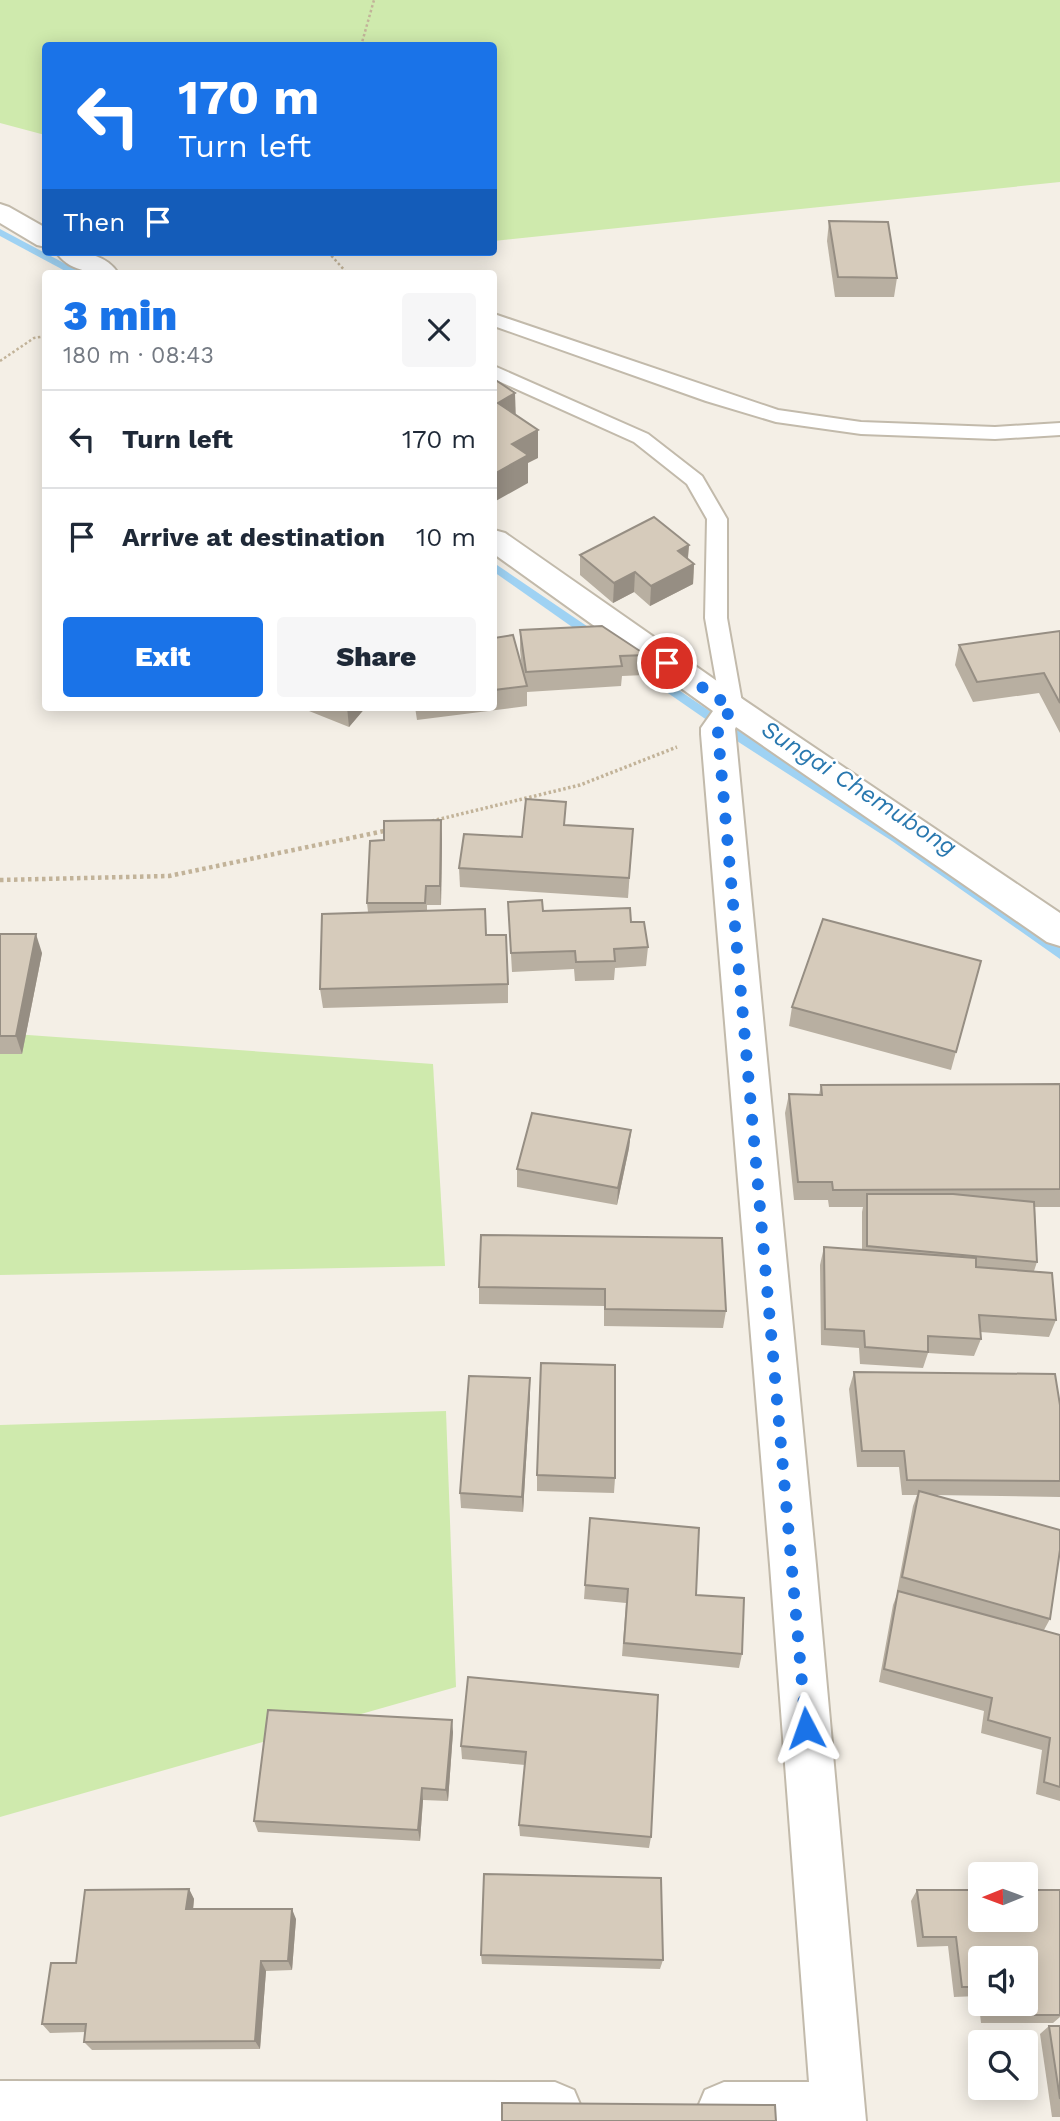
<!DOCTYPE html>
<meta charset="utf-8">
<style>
body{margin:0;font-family:"Work Sans",sans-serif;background:#f6f6f7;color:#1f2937;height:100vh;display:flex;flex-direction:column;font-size:26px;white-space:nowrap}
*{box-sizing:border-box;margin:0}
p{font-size:23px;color:#747a83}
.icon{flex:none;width:38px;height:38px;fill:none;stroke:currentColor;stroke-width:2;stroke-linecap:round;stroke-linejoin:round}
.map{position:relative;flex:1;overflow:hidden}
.drawer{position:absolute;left:42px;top:270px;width:455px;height:441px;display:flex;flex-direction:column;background:#fff;border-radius:7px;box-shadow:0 4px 18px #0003}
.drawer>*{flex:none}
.top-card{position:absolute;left:42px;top:42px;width:455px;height:214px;border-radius:7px;box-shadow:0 4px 18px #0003;background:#1a73e8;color:#fff;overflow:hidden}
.needle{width:46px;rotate:269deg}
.controls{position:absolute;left:968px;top:1862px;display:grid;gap:14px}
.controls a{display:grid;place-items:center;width:70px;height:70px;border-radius:7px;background:#fff;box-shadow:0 4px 18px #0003;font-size:35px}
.pin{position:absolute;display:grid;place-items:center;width:60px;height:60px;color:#fff;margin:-30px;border:4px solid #fff;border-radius:50%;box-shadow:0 2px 7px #0007}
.me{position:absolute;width:77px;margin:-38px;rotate:356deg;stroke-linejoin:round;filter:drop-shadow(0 0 5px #0008)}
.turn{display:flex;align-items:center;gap:24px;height:147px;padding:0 21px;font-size:32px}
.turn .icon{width:91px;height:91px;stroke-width:2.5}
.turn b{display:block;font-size:49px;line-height:60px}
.then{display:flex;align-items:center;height:66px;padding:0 21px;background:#0003;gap:14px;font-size:26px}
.round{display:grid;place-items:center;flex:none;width:74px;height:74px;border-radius:7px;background:#f6f6f7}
.overview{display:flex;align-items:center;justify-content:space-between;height:119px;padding:0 21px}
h1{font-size:42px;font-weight:800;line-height:52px;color:#1a73e8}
.button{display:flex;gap:14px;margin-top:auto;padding:14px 21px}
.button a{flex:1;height:80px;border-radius:7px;background:#1a73e8;color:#fff;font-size:28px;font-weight:800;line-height:80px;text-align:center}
.button a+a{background:#f6f6f7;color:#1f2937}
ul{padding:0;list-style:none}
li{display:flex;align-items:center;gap:21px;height:98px;padding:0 21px;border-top:2px solid #e0e1e3}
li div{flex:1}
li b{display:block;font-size:26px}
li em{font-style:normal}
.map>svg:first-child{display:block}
</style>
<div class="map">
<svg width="1060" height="2121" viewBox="0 0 1060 2121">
<rect width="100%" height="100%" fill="#f4efe6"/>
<g fill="#cfeaad">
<path d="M0,0H1060V182L494,241V46H46L45,135L0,123Z"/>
<path d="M0,1033L433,1064L445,1266L0,1275Z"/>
<path d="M446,1411L456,1687L0,1817V1425Z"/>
</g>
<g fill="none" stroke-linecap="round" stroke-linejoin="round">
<g fill="#9fd2f3" fill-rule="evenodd">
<path d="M0,229L79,271L81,273H69L0,236Z"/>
<path d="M494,563L600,635V641H592L494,572Z"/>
<path d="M630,657L748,737L902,835L1060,947V959L892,841L740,743L626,664L624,661Z"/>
</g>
<defs>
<g id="lane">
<path d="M494,314L778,410L861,422L995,427L1060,423V435L995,439L861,434L776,422L706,401L494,326Z"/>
<path d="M494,366L648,434L702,476L727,519V618L743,708L740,714L732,716L724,714L721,708L705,618L707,519L687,484L634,442L494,379Z"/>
</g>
<g id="street">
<path d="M0,204L9,207L46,228V247L37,245L0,223Z"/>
<path d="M56,252C79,252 104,252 118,273C95,273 70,273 56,252Z"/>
<path d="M494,530L505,533L744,700L1060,913V946L1047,942L736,727L735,729L816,1565L866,2121H702L697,2109L705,2090L724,2082H809L770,1565L701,734V728L713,711L494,554Z"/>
<path d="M0,2081L555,2082L574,2090L582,2109L577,2121H0Z"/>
</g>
</defs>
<use href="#lane" stroke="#c2baab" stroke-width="4"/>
<use href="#street" stroke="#c2baab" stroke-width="4"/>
<g stroke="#c2b399" stroke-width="2.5" stroke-dasharray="2.5 2.5" stroke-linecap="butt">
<path d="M361,46L374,0"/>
<path d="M328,252L347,273"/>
<path d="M0,361L34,338L46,336"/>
</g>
<g stroke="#c2b399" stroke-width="3.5" stroke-dasharray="2.5 2.5" stroke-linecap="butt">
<path d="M432,821L580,785L677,747"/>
<path d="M382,831L389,830"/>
</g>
<path stroke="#c2b399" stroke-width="4.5" stroke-dasharray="3.5 3.5" stroke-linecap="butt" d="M0,880L169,876L389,830"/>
<use href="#lane" fill="#fff" fill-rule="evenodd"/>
<use href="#street" fill="#fff" fill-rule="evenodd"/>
</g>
<g fill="#b8afa1" fill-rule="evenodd">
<path d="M829,221L897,278L894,297H835L827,241Z"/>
<path d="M689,545L688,559L694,564L693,584L650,606L634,592L613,603L580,575V555Z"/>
<path d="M520,630L646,655L645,675L622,676L621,686L527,692V706L417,720L415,707H494V638L522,669L520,650Z"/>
<path d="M1060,631V733L1039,693L973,702L955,665L959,645Z"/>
<path d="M299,707H366L349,727Z"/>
<path d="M441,820L442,839L441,905H427V910L486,935L508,984V1003L323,1008L320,989L368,912L367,903Z"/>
<path d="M566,825L633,829L628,898L460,887L459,868L522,837Z"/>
<path d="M508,902L543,911L631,922L648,947L646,966L615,968L614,980L575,981L574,969L512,972Z"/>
<path d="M0,934L42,953L22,1054H0Z"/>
<path d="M981,961L951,1070L789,1026L792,1007Z"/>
<path d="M1060,1084V1207H1035L1037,1262L1034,1271L1056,1320L1049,1337L980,1332L981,1339L974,1356L928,1353L923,1368L860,1364L859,1348L821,1345L820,1265L824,1247L862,1250V1212L863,1207H829L828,1200H794L785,1113L789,1094L819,1095L821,1085Z"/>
<path d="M631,1130L629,1148L617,1205L517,1187V1169Z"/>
<path d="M481,1235L726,1311L723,1328L604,1326V1306L479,1304V1287Z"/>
<path d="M854,1372L1060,1405V1497L934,1495L1050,1619L1044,1630L1060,1635V1801L1036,1794L1042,1750L981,1733L984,1711L879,1682L893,1605L898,1592L897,1591L913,1506L917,1495H902L899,1467H857L849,1389Z"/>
<path d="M530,1395L523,1512L461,1508L460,1493Z"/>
<path d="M537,1475L615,1478L614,1493L537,1491Z"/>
<path d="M585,1585L696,1595L742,1654L739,1668L622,1656L626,1603L584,1599Z"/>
<path d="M468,1677L651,1837L649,1848L520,1836L519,1825L525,1765L462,1759L461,1746Z"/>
<path d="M453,1732L448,1801L423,1800L420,1841L258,1832L254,1821Z"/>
<path d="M189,1889L194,1899L193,1909L296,1919L292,1970L266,1971L260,2049L92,2050L84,2042L85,2032L50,2033L42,2024L76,1963Z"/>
<path d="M917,1890H1060V2017L1053,2023H981L978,1996L954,1997L948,1946L917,1947L911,1901ZM980,1958L1026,2004H980Z"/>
<path d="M481,1955L663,1960L660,1969L482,1964Z"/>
<path d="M1049,2026H1060V2117H1052L1040,2034Z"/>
</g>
<g fill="#968e83">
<path d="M515,393L516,421L498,403Z"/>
<path d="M538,430V458L528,463V483L494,502V474L512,444Z"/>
<path d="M689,545L687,565L678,551Z"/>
<path d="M694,564L693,584L650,606L651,586Z"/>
<path d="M635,572L634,592L613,603L614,583Z"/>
<path d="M347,707H366L349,727Z"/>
<path d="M441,820L442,839L441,905L440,886Z"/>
<path d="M36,934L42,953L22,1054L16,1036Z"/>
<path d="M631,1130L629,1148L617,1205L618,1188Z"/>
<path d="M530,1378V1395L523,1512L522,1497Z"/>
<path d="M452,1720L453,1732L448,1801L446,1790Z"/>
<path d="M422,1788L423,1800L420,1841L418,1830Z"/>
<path d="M189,1889L194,1899L192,1920L186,1909Z"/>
<path d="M292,1909L296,1919L292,1970L288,1961Z"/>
<path d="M261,1961L266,1971L260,2049L255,2041Z"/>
</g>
<g fill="#d6cbbb" stroke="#968e83" stroke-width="2">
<path d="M829,221L888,222L897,278L838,277Z"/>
<path d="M494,379L515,393L498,403L538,430L512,444L528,455L494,474Z"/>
<path d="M654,517L689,545L678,551L694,564L651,586L635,572L614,583L580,555Z"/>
<path d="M602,626L646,655L620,656L622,666L526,672L520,630Z"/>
<path d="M1060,631V703L1044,673L977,682L959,645Z"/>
<path d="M513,635L527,686L494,690V638Z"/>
<path d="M526,799L566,802L564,825L633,829L629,878L459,868L464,834L522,837Z"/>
<path d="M441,820L440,886H426L425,903H367L370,841L384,840V821Z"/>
<path d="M542,900L543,911L630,908L631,922H644L648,947L614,949L615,961L576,962L575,951L511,953L508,902Z"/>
<path d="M485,909L486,935H506L508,984L320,989L322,914Z"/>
<path d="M823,919L981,961L956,1052L792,1007Z"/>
<path d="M0,934H36L16,1036H0Z"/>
<path d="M1060,1084V1189L833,1190L832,1182H798L789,1094L822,1095L821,1085Z"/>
<path d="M532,1113L631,1130L618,1188L517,1169Z"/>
<path d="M867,1194H953L1034,1202L1037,1262L867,1246Z"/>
<path d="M481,1235L722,1238L726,1311L605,1309V1289L479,1287Z"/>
<path d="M824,1247L976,1258V1267L1052,1273L1056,1320L979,1315L981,1339L928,1336V1352L865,1347L864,1331L825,1329Z"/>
<path d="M541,1363L615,1365V1478L537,1475Z"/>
<path d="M854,1372L1055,1374L1060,1405V1481L907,1480L904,1451H862Z"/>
<path d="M469,1376L530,1378L522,1497L460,1493Z"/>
<path d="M919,1491L1060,1530V1550L1050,1619L902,1577Z"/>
<path d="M590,1518L699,1528L696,1595L744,1598L742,1654L624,1643L628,1589L585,1585Z"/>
<path d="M898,1591L1060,1635V1787L1044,1782L1050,1738L988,1720L992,1698L884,1669Z"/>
<path d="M468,1677L658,1695L651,1837L519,1825L526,1752L461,1746Z"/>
<path d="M268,1710L452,1720L446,1790L422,1788L418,1830L254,1821Z"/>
<path d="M484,1874L661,1878L663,1960L481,1955Z"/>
<path d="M189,1889L186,1909H292L288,1961H261L255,2041L84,2042L86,2024H42L51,1963H76L85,1890Z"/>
<path d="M917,1890H980V1920H1026V1890H1060V2015H989L987,2004H1026V1958H980V1987H962L956,1937H923Z"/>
<path d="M1049,2026H1060V2099Z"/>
<path d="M502,2103L775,2105L776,2121H502Z"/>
</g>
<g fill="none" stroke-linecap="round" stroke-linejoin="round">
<path stroke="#1a73e8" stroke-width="12" stroke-dasharray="0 21.6" d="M667,663L732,708L718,728V734L806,1728"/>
</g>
<g text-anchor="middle" stroke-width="5" stroke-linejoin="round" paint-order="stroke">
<g font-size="24" font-style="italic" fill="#2978af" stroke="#fff">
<text transform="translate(859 788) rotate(33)" y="8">Sungai Chemubong</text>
</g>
</g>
</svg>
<div class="controls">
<a><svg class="needle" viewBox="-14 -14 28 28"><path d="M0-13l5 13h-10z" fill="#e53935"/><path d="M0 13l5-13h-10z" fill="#747a83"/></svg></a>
<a><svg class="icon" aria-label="sound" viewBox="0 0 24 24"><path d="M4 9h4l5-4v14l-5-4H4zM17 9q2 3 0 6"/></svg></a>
<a><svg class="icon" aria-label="search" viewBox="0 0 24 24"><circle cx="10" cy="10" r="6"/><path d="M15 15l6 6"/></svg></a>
</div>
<div class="pin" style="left:667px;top:663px;background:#d93025"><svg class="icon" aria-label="arrive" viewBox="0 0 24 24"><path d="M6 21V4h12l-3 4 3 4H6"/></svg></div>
<svg class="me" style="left:806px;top:1728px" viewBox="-20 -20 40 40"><path d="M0-17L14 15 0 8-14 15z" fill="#1a73e8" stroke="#fff" stroke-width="4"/></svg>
<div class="top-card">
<div class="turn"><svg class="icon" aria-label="left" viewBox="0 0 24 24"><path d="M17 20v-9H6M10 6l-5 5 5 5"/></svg><div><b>170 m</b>Turn left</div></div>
<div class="then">Then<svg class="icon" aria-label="arrive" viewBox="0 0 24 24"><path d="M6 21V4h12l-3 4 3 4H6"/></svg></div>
</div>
<section class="drawer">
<div class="overview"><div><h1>3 min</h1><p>180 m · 08:43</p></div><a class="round"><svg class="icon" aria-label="close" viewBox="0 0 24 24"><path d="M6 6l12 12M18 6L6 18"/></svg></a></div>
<ul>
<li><svg class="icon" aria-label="left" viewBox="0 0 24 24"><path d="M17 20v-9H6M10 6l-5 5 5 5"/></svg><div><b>Turn left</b></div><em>170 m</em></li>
<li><svg class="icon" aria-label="arrive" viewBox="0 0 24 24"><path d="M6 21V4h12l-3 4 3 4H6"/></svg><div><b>Arrive at destination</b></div><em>10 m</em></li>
</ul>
<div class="button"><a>Exit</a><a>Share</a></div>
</section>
</div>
